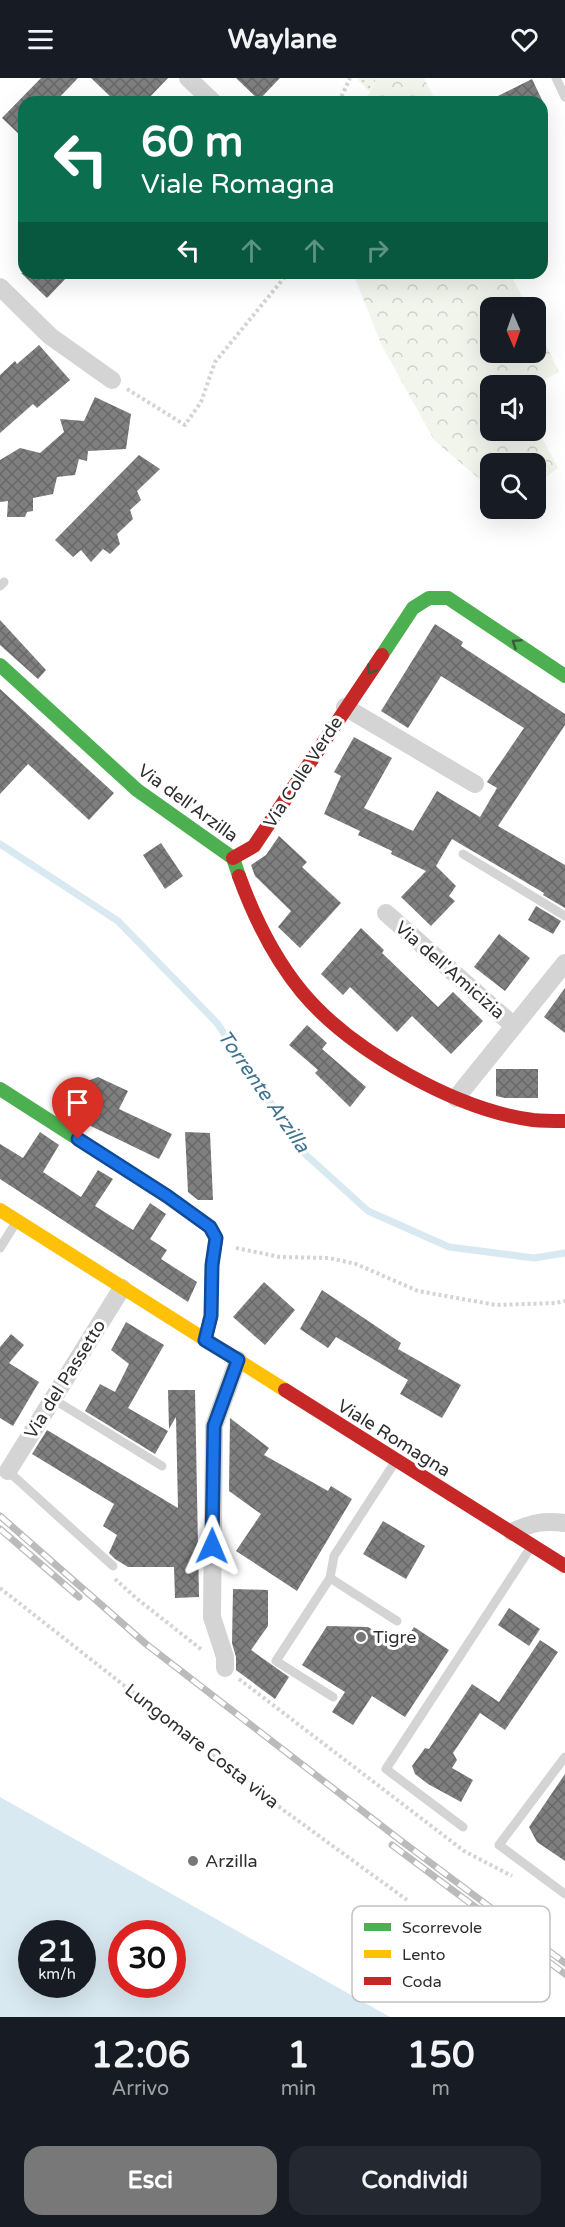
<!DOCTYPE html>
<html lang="it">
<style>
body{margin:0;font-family:"Varela Round",sans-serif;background:#242831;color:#f1f3f6;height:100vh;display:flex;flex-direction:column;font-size:22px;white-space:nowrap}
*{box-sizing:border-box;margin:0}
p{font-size:20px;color:#9ea1a6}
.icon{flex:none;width:33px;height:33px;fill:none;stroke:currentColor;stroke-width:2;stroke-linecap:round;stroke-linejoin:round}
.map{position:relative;height:1939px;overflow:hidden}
.side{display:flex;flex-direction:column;background:#171b24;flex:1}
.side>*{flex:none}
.hud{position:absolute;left:18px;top:18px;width:530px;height:183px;border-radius:18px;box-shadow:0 6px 24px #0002;background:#0b6e4f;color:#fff;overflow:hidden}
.needle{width:39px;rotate:178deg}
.tools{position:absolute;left:480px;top:219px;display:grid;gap:12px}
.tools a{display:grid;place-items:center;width:66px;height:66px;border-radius:12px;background:#171b24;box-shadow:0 6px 24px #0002;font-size:30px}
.speed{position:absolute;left:18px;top:1842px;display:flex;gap:12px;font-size:30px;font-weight:700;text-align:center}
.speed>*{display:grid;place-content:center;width:78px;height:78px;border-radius:50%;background:#171b24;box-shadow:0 6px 24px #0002;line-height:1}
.speed small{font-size:15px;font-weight:400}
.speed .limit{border:9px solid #d22;background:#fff;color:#111}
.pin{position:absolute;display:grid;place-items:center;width:51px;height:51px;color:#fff;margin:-62px -26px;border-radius:50% 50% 50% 0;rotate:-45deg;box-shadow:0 0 6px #0007}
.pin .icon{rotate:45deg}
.me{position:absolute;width:66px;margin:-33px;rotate:1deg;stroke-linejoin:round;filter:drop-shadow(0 0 4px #0008)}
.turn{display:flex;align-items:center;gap:21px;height:126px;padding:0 24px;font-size:27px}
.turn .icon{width:78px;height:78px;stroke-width:2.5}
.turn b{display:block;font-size:42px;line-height:51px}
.lanes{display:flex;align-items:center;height:57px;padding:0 24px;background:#0003;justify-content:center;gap:30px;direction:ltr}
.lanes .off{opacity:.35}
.eta{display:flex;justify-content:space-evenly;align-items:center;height:102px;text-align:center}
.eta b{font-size:36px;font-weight:800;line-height:42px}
.cta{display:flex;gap:12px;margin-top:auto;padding:12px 24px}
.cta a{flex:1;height:69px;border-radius:18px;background:#787878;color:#fff;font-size:24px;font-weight:800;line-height:69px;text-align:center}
.cta a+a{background:#242831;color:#f1f3f6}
header{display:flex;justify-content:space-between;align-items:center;height:78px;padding:0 24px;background:#171b24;font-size:27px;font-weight:800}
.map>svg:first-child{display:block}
</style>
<header><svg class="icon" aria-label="menu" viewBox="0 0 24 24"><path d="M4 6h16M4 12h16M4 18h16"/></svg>Waylane<svg class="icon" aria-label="heart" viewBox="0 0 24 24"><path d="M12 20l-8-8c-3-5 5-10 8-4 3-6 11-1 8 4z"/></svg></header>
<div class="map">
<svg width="565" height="1939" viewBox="0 0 565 1939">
<defs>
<pattern id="grass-dots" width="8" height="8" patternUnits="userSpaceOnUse" patternTransform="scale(1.5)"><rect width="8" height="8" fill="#f1f5ec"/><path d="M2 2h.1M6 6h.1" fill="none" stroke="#cfd2cb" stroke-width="1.8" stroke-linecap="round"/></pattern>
<pattern id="forest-crowns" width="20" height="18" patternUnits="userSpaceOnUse" patternTransform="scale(1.5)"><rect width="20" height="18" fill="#f1f5ec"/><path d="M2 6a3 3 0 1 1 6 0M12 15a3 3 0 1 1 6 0" fill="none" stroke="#cfd2cb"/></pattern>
<pattern id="building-cross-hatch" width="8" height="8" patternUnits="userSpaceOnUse" patternTransform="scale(1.5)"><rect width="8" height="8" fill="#7f7f7f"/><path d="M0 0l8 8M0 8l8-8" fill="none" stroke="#686868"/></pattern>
</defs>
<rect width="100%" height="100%" fill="#fff"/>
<path fill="url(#grass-dots)" d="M356,0H377L369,13Z"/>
<g fill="url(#forest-crowns)">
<path d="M377,0H424L436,24H365Z"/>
<path d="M353,195H510L527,229L490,230V274H536V247L559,294L533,307L490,308V352H536V348L558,390L536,406V386H490V410L434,362L381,266Z"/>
</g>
<path fill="#d9e9f1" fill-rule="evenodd" d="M0,1719L390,1939H0ZM32,1856H82V1906H32ZM122,1856H172V1906H122Z"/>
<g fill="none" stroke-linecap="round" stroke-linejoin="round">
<path stroke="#d9e9f1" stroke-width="7" d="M0,766L118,843L217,945L304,1075L368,1133L449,1169L534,1180L565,1175"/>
</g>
<g fill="url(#building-cross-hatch)">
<path d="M41,0H78L55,24H24V61L2,40Z"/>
<path d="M91,0H168L145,24H116Z"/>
<path d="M236,0H280L259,22Z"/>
<path d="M532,1L543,24H486Z"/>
<path d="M21,195H71L47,220Z"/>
<path d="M39,267L70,302L37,330L33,326L0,355V297L15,283L17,286Z"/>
<path d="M95,319L131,336L126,371L88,373L87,383L79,381L75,397L57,399L53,416L33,420V433L27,434L25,439H7L8,423L0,424V382L20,370L40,375L64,354L60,341L84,343Z"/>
<path d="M139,377L160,391L137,413L141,422L130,432L133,441L117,456L120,466L110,476L103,471L91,484L81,472L73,479L55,462Z"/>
<path d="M0,542L46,592L38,601L0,567Z"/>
<path d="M435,546L463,564L461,568L565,636V647L498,748L565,787V830L543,817L544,815L452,761L436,788L456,808L449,818L455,823L431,848L401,819L426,793L391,776L392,773L358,757L360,753L324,736L341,698L334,694L354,659L392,680L364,730L413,753L437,713L480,739L497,710L487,704L524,650L441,598L408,650L381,633Z"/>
<path d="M0,611L114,715L89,742L28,686L0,716Z"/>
<path d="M279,758L307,784L302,789L341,825L300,870L278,849L291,833L255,798L251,787L266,777Z"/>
<path d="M161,765L183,798L165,811L143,777Z"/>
<path d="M536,828L561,843L553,856L528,842Z"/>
<path d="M361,850L384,872L382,875L438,929L453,914L483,943L451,976L412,938L397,954L350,909L343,917L321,896Z"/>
<path d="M499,856L530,880L505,913L474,889Z"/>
<path d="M565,910V955L544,939Z"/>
<path d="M307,947L327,965L322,971L366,1009L350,1029L315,995L318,992L289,967Z"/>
<path d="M496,991H538V1020H505L496,1018Z"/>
<path d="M98,999L128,1013L119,1031L172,1056L159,1081L70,1038L56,1029L69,1010Z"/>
<path d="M40,1054L59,1067L43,1094L81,1119L98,1092L113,1101L95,1128L133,1152L150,1125L166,1136L150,1161L167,1172L161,1181L197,1204L188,1224L0,1101V1066L23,1080Z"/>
<path d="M185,1054L210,1055L213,1122H198L188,1114Z"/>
<path d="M264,1204L295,1232L265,1267L233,1239Z"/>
<path d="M322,1212L401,1265L398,1271L461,1307L442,1340L400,1316L408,1302L336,1259L328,1270L300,1251Z"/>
<path d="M126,1244L164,1267L128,1330L168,1353L155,1376L85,1333L100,1306L115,1314L129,1286L111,1272Z"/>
<path d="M11,1256L24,1267L9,1285L39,1304L13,1348L0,1340V1269Z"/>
<path d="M168,1312H195L199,1519L175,1520L174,1489H128L115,1481L109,1475L117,1457L103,1448L114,1426L32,1376L47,1352L178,1430L176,1339L169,1351Z"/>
<path d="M230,1340L269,1370L264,1377L328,1413L331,1408L352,1421L297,1513L236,1473L261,1436L229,1413Z"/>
<path d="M383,1443L425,1468L406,1501L363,1476Z"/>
<path d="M233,1511L268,1512V1548L251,1572L289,1599L275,1621L236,1592V1593V1579L232,1565Z"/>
<path d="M509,1530L540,1551L529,1568L498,1547Z"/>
<path d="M327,1548L368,1549L401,1570L414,1549L449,1572L405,1639L372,1618L353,1647L332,1634L345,1614L302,1587Z"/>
<path d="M540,1562L558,1574L505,1652L480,1635L453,1675L457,1682L452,1690L473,1702L461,1724L428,1706L415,1696L412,1688L425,1670L429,1671L472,1606L499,1624Z"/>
<path d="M565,1696V1783L537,1764L529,1749Z"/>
</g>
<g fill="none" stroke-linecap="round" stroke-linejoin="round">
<g stroke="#d4d4d4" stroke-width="4" stroke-dasharray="3 3" stroke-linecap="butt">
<path d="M339,24L350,0"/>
<path d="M127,311L185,347L201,324L215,284L288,195"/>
<path d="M236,1170L280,1179L329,1180L356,1186L418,1213L496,1227L556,1225L565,1223"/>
<path d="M115,1501L136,1520L202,1572"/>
<path d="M0,1510L271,1723L407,1822"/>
<path d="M239,1601L464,1773L512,1798"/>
</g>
<g stroke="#d4d4d4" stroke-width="9">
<path d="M556,0L565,19"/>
<path d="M0,508L4,504"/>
<path d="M463,776L565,838"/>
<path d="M0,1170L15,1146"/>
<path d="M53,1321L162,1388"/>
<path d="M8,1393L113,1488"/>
<path d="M330,1500L397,1543"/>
<path d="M333,1619L276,1583L330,1500L334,1478L395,1384"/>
<path d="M565,1679L499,1767L565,1816"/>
<path d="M463,1749L386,1691L531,1469"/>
</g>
<g stroke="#d4d4d4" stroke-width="18">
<path d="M188,0L213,24"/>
<path d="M0,209L50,258L112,302"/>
<path d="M345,629L475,706"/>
<path d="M386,835L514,948"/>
<path d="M456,1020L565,885"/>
<path d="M8,1393L122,1210"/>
<path d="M512,1454C531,1445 543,1442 565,1445"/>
<path d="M225,1590V1579L212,1539L214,1348L238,1282"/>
</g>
<g stroke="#4caf50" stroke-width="14">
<path d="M382,577L413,530L429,520H448L565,598"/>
<path d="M0,587L137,712L233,780L239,798"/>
<path d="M0,1011L167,1118L210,1149L216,1160L212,1187L211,1238L205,1262"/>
</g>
<path stroke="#ffc107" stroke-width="14" d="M0,1132L285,1312"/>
<g stroke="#c62828" stroke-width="14">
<path d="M233,780L254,768L382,577"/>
<path d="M239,798C254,839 274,880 302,914C351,973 457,1032 533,1042C544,1043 555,1043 565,1043"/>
<path d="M285,1312L565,1488"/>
</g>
<defs>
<g id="rail">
<path d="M0,1438L146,1566L400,1762L565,1885"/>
<path d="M0,1451L79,1519"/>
<path d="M392,1767L565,1896"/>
</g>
</defs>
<use href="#rail" stroke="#bbb" stroke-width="7"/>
<use href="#rail" stroke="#fff" stroke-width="4.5" stroke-dasharray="14" stroke-linecap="butt"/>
</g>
<defs><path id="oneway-chevron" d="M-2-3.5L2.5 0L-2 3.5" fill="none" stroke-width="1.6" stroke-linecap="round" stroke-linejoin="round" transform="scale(1.5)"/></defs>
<g stroke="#395c3b">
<use href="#oneway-chevron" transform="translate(516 565) rotate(-146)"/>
<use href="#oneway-chevron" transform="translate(371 592) rotate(124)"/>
</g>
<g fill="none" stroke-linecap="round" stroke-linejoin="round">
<defs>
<path id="route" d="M78,1061L167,1118L210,1149L216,1160L212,1187L211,1238L205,1262L238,1282L214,1348L212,1468"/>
</defs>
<use href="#route" stroke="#114b97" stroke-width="15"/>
<use href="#route" stroke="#1a73e8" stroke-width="10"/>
</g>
<g fill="#787878" stroke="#fff" stroke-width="2">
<circle cx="361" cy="1559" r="6"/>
<circle cx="193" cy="1783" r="6"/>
</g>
<g text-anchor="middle" stroke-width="6" stroke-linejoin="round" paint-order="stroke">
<g font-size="18" fill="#2f2f2f" stroke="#fff">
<text transform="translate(303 694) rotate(-57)" y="6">Via Colle Verde</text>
<text transform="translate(188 725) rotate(36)" y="6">Via dell'Arzilla</text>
<text transform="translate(450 892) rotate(41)" y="6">Via dell'Amicizia</text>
<text transform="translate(65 1301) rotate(-58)" y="6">Via del Passetto</text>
<text transform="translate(394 1360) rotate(32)" y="6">Viale Romagna</text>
<text transform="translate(202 1668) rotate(38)" y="6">Lungomare Costa viva</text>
</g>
<g font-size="18" fill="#2f2f2f" stroke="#fff" text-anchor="start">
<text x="373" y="1565">Tigre</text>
<text x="205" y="1789">Arzilla</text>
</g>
<g font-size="20" font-style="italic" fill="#3e738f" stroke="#fff">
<text transform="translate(264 1013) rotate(55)" y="7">Torrente Arzilla</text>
</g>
</g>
<rect x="352" y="1828" width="198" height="96" rx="9" fill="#fff" stroke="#c1c1c1" stroke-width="1.5"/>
<rect x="364" y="1845" width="27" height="8" fill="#4caf50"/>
<rect x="364" y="1872" width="27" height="8" fill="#ffc107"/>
<rect x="364" y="1899" width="27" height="8" fill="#c62828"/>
<g font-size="16" fill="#2f2f2f">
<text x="402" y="1855">Scorrevole</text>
<text x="402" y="1882">Lento</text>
<text x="402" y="1909">Coda</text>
</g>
</svg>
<div class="tools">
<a><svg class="needle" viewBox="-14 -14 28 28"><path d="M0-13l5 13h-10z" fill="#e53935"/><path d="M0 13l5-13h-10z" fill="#9ea1a6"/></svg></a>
<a><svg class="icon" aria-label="sound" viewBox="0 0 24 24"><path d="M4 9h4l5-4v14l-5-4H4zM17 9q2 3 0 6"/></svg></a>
<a><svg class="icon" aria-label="search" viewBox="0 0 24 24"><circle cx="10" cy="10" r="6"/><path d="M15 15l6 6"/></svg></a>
</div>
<div class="speed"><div>21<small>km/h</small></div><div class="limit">30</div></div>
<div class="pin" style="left:78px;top:1061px;background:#d93025"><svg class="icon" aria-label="arrive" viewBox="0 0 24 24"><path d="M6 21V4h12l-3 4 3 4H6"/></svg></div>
<svg class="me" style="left:212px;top:1468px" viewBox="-20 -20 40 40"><path d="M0-17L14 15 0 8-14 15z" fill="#1a73e8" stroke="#fff" stroke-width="4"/></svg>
<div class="hud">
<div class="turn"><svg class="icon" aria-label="left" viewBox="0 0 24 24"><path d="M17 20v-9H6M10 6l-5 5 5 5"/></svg><div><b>60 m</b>Viale Romagna</div></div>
<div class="lanes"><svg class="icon" aria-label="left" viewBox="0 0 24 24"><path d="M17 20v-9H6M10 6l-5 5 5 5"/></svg><svg class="icon off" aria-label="ahead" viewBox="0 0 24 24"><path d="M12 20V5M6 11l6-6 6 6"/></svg><svg class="icon off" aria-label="ahead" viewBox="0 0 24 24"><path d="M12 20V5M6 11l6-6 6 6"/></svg><svg class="icon off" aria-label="right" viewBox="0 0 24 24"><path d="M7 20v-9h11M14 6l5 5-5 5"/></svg></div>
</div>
</div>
<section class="side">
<div class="eta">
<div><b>12:06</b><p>Arrivo</p></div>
<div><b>1</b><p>min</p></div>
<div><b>150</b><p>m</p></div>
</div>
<div class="cta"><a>Esci</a><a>Condividi</a></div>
</section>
